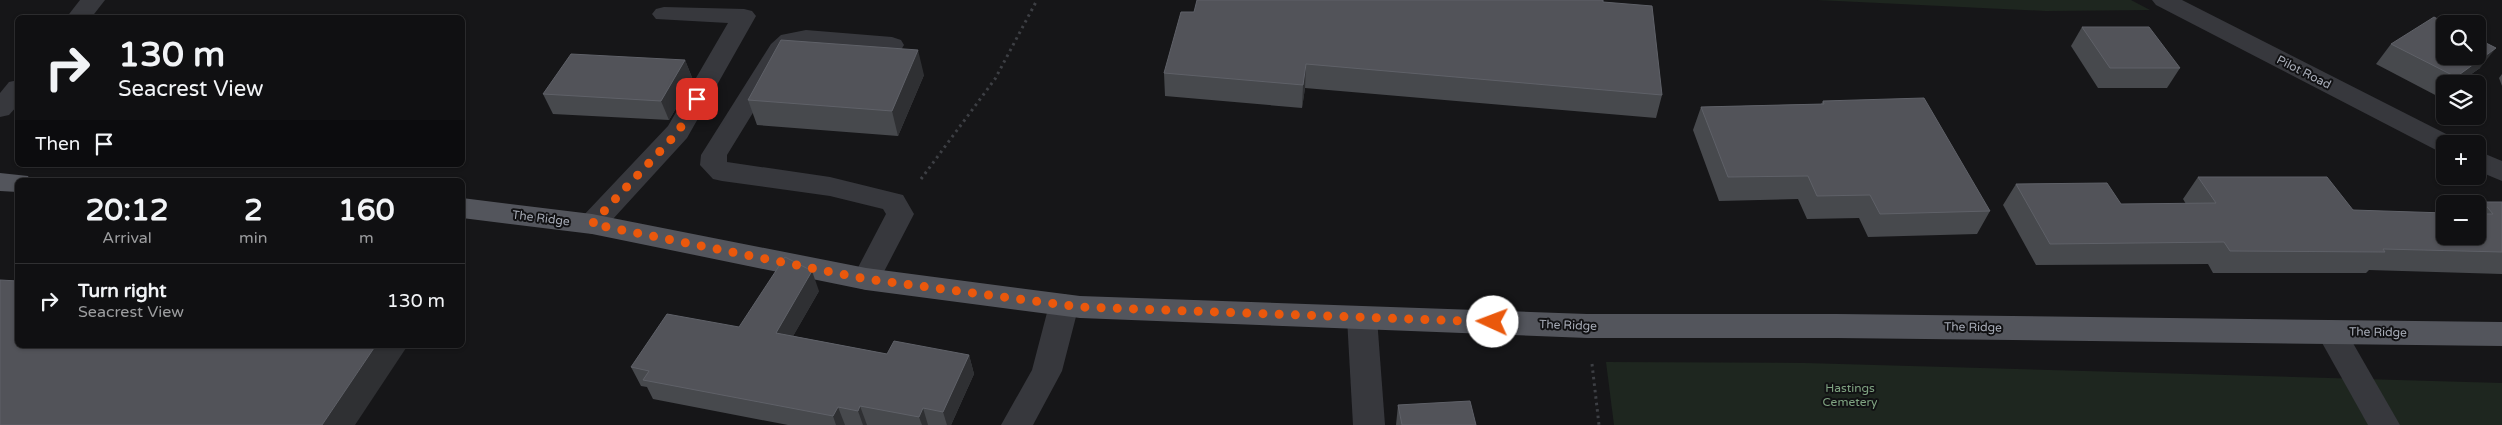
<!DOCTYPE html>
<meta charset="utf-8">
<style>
body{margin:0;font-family:"Varela Round",sans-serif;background:#19191b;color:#f1f3f6;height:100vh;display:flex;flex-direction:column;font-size:19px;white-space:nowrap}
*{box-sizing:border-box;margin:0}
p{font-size:16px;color:#9c9d9f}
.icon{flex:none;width:28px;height:28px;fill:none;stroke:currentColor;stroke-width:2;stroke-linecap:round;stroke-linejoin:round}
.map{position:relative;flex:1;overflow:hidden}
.details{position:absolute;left:15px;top:178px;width:450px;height:170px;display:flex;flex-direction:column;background:#101012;border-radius:8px;box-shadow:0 1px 4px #0004,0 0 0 1px #303032}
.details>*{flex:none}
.guide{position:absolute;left:15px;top:15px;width:450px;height:152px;border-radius:8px;box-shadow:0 1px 4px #0004,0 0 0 1px #303032;background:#101012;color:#f1f3f6;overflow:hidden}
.fabs{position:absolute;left:2436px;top:15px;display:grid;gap:10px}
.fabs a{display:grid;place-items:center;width:50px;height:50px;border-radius:8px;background:#101012;box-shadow:0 1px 4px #0004,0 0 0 1px #303032;font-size:25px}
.pin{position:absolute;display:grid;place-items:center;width:42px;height:42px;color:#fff;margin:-21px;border-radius:10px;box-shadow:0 2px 8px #0006}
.me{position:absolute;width:55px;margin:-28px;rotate:272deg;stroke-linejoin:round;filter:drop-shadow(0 0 4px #0008)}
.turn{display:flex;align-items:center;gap:18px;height:105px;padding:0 20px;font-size:22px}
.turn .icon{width:65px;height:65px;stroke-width:2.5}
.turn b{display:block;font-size:35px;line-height:42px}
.then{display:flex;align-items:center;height:48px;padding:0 20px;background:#0003;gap:10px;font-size:19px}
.eta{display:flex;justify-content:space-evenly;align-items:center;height:85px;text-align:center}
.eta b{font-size:30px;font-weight:700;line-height:35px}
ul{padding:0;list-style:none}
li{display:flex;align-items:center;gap:15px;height:75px;padding:0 20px;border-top:1px solid #303032}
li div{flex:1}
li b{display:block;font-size:19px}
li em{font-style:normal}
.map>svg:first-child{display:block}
</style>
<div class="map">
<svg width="2502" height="425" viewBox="0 0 2502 425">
<rect width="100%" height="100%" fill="#161618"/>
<g fill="#1e261f">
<path d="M1817,0H2131L2150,10L2046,11Z"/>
<path d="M1606,362L1805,363L2502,383V425H1614Z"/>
</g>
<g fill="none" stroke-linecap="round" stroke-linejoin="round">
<g stroke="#3d3f44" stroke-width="3" stroke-dasharray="2.5 4" stroke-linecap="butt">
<path d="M921,179L995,79L1037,0"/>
<path d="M1592,364L1599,425"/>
</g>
<g fill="#37383d" fill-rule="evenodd">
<path d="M80,0H105L91,18H66Z"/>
<path d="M2152,0H2182L2454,138L2458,144H2445V153L2436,150L2156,5Z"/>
<path d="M664,7L744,9L752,11L756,16L687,138L602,231L592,234L582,231L578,224L582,217L668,126L728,23L656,19L652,14L656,9Z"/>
<path d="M806,30L892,37L901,40L904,45L901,50L892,53L797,47L789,54L727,155V162L830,177L903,195L914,214L876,287L866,290L856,287L852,279L886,214L883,209L830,196L722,181L713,179L700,165L701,155L771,44L781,35Z"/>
<path d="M18,80V105L9,115L0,117V93L9,82Z"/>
<path d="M2478,151L2502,161V181L2478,171Z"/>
<path d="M1064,294L1074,297L1079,305L1062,371L1033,425H1001L1032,370L1049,305L1054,297Z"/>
<path d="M1362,307L1372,310L1377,318L1385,425H1353L1347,318L1352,310Z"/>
<path d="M2331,320L2342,324L2400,425H2368L2316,332L2320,324Z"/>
</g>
<g fill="#53555c" fill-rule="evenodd">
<path d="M0,173L28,176L30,180H18V192L0,191Z"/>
<path d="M462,198L592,214L866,268L1080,296L1587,314H1837L2502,322V346L1837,338H1587L1080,318L866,290L592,234L462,218Z"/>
</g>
</g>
<g fill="#47494d">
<path d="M1603,2L1662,95L1656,118L1305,88L1302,108L1165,96L1164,73L1194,12Z"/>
<path d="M2082,27L2180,68L2167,88H2098L2071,46Z"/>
<path d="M2391,44L2480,68L2457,84H2445V93L2439,97L2376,64Z"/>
<path d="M685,60L693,80L669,120L553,114L543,94Z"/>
<path d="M2502,74V86L2499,78Z"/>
<path d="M924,75L898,136L757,125L748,100Z"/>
<path d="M1823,101L1990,211L1977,234L1868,237L1859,218L1807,219L1798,199L1719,201L1693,130L1701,107L1821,104Z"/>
<path d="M2198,177L2478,236V208L2483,202H2502V274L2369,270L2366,273H2213L2208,264L2036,265L2003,205L2016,184L2121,204H2186L2183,199Z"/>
<path d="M819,291L793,336L887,354L969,355L974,374L951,425H788L653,399L647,387L641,386L631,367L739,327Z"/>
<path d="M1398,405L1476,425H1396Z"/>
</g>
<g fill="#2f3033">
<path d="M2496,48L2480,68L2457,84H2450L2456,77Z"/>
<path d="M918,50L924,75L898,136L892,111Z"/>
<path d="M685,60L693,80L669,120L661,101Z"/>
<path d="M1306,64L1305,88L1302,108L1303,85Z"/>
<path d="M2445,90V93L2439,97Z"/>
<path d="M812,271L819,291L784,352L776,333Z"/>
<path d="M376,345H408L355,425H322Z"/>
<path d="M969,355L974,374L951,425H947L943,412Z"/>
<path d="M860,406L867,425H863L858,411Z"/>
<path d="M838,407L845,425H836L833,416Z"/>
<path d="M923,408L928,425H922L919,417Z"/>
</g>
<g fill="#525359" stroke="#5f6168">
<path d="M1197,0H1603V2L1652,6L1662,95L1306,64L1303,85L1164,73L1181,12H1194Z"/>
<path d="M2434,17L2447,24H2445V56H2478V39L2496,48L2456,77L2391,44Z"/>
<path d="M2082,27H2149L2180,68H2110Z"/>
<path d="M781,40L918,50L892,111L748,100Z"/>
<path d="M571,54L685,60L661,101L543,94Z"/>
<path d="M1924,98L1990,211L1880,214L1870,195L1817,196L1808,176L1728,177L1701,107L1824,104L1823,101Z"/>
<path d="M2198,177H2327L2353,210L2445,213V236H2478V214H2493L2483,202H2502V252L2383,249L2385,252L2230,251L2224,242L2050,244L2016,184L2107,183L2121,204L2216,203Z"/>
<path d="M785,257L812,271L776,333L887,354L894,341L969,355L943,412L923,408L919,417L860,406L858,411L838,407L833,416L643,380L649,371L631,367L667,314L739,327Z"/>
<path d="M0,280L18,281V345H376L322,425H0Z"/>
<path d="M1470,401L1476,425H1402L1398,405Z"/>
</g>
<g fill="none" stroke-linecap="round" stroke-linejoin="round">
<path stroke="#ea580c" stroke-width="9" stroke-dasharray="0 16.2" d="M697,99L678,132L592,224L866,279L1080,307L1493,322"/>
</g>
<g text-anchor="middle" stroke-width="4" stroke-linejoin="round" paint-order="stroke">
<g font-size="12" fill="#a8adb8" stroke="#111113">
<text transform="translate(2304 72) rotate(27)" y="4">Pilot Road</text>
<text transform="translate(541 218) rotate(7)" y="4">The Ridge</text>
<text transform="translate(1568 325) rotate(2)" y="4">The Ridge</text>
<text transform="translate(1973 327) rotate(1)" y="4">The Ridge</text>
<text transform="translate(2378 332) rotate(1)" y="4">The Ridge</text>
</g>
<g font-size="12" fill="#7fa381" stroke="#111113">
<text x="1850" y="392">Hastings<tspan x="1850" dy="14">Cemetery</tspan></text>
</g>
</g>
</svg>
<div class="fabs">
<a><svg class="icon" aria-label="search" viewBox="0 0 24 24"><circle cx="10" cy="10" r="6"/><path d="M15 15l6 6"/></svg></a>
<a><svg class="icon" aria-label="layers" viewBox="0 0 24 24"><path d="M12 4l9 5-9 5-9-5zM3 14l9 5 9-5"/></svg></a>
<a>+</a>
<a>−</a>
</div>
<div class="pin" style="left:697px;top:99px;background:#d93025"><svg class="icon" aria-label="arrive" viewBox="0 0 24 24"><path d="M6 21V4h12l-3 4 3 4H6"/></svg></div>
<svg class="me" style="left:1493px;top:322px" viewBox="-20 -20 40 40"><circle r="19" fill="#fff"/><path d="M0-13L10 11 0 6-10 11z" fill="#ea580c"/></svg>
<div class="guide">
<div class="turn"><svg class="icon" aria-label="right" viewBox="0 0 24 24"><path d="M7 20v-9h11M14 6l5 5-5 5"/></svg><div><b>130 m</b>Seacrest View</div></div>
<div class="then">Then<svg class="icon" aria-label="arrive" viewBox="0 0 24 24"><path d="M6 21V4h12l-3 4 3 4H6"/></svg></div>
</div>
<section class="details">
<div class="eta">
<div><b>20:12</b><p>Arrival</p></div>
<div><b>2</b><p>min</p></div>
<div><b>160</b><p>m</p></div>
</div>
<ul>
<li><svg class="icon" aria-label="right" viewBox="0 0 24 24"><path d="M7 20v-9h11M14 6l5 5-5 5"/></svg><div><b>Turn right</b><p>Seacrest View</p></div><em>130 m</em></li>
</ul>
</section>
</div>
